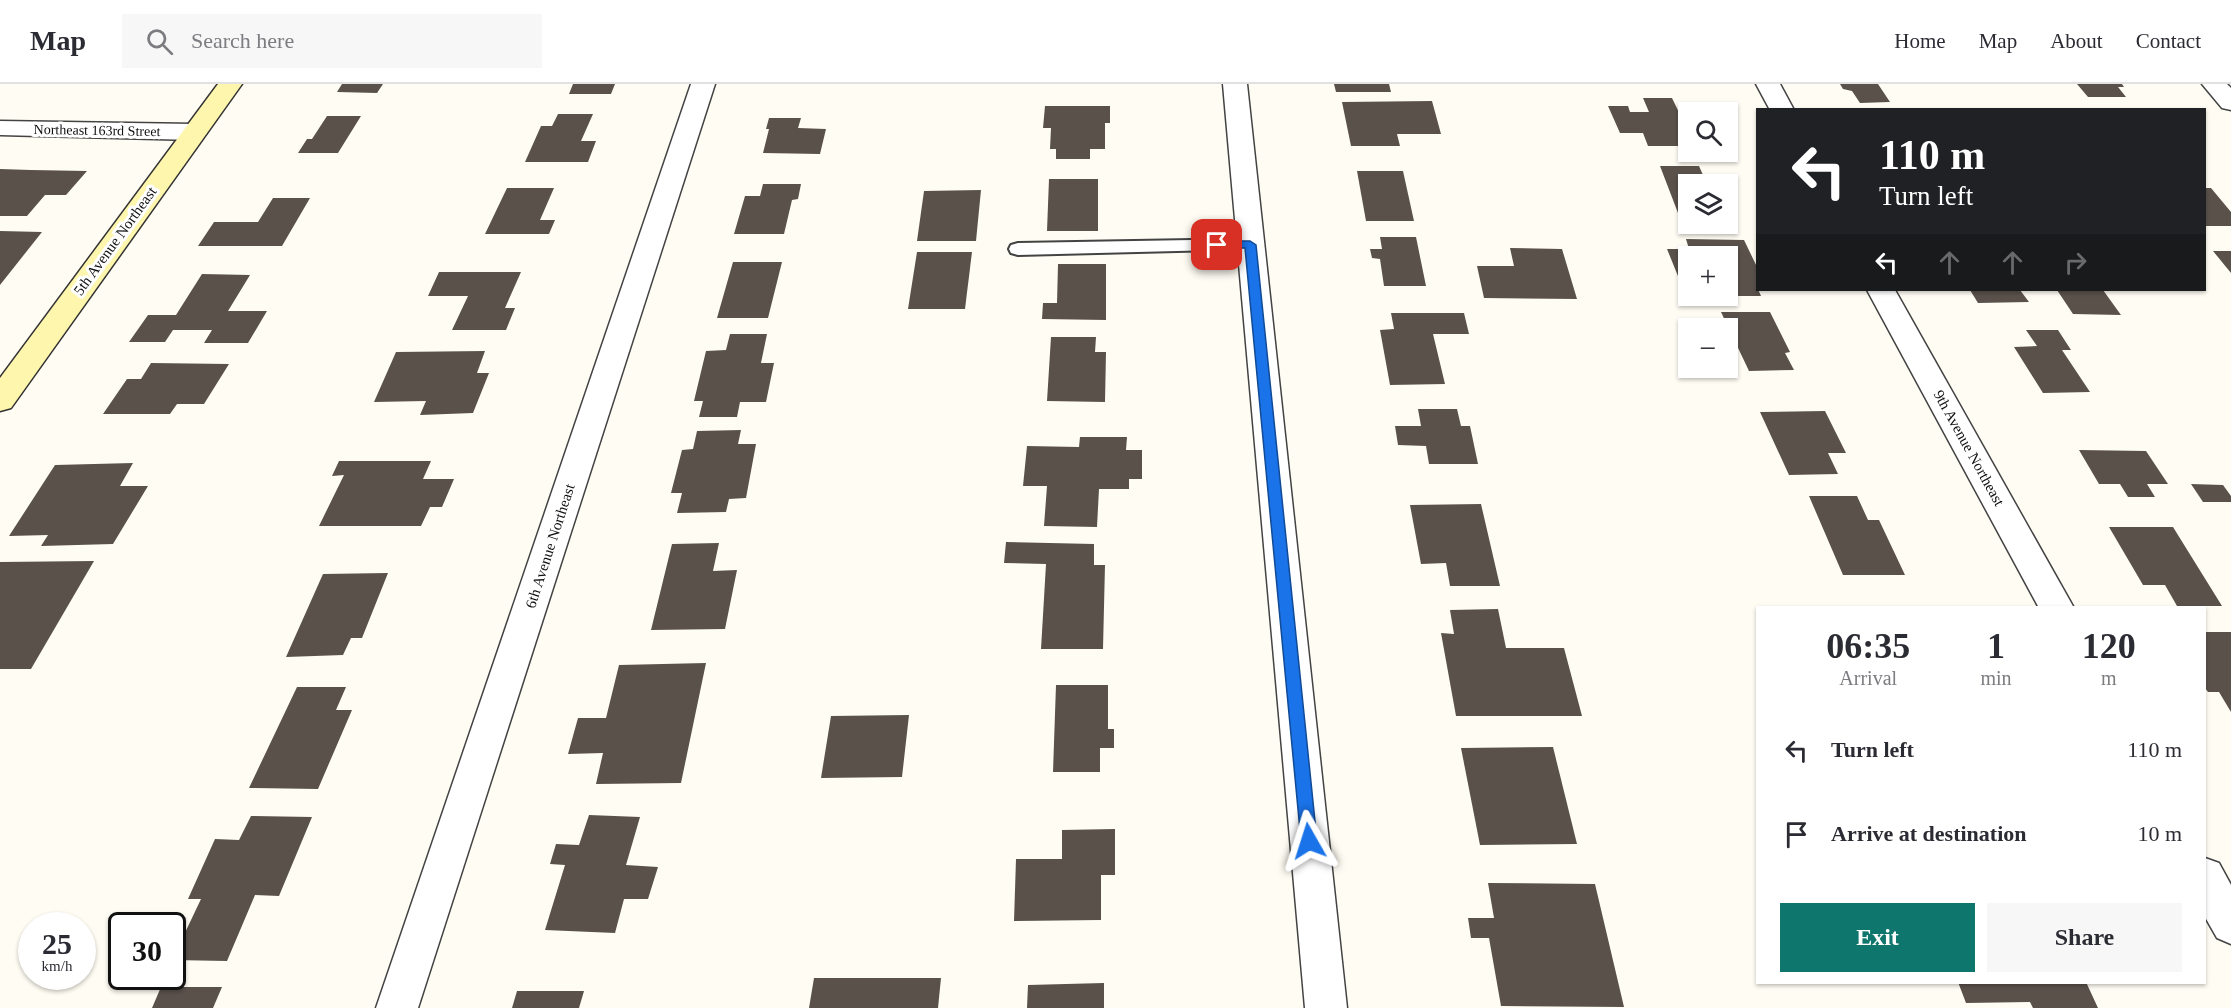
<!DOCTYPE html>
<meta charset="utf-8">
<style>
body{margin:0;font-family:"Times New Roman",serif;background:#f7f7f7;color:#2b2b33;height:100vh;display:flex;flex-direction:column;font-size:22px;white-space:nowrap}
*{box-sizing:border-box;margin:0}
p{font-size:20px;color:#7c7c81}
.icon{flex:none;width:33px;height:33px;fill:none;stroke:currentColor;stroke-width:2;stroke-linecap:round;stroke-linejoin:round}
.map{position:relative;flex:1;overflow:hidden}
.sheet{position:absolute;left:1756px;top:522px;width:450px;height:378px;display:flex;flex-direction:column;background:#fff;border-radius:0px;box-shadow:0 2px 4px #0004}
.sheet>*{flex:none}
.top-card{position:absolute;left:1756px;top:24px;width:450px;height:183px;border-radius:0px;box-shadow:0 2px 4px #0004;background:#202124;color:#fff;overflow:hidden}
.buttons{position:absolute;left:1678px;top:18px;display:grid;gap:12px}
.buttons a{display:grid;place-items:center;width:60px;height:60px;border-radius:0px;background:#fff;box-shadow:0 2px 4px #0004;font-size:30px}
.speed{position:absolute;left:18px;top:828px;display:flex;gap:12px;font-size:30px;font-weight:700;text-align:center}
.speed>*{display:grid;place-content:center;width:78px;height:78px;border-radius:50%;background:#fff;box-shadow:0 2px 4px #0004;line-height:1}
.speed small{font-size:15px;font-weight:400}
.speed .limit{border:3px solid #111;border-radius:9px;background:#fff;color:#111}
.pin{position:absolute;display:grid;place-items:center;width:51px;height:51px;color:#fff;margin:-26px;border-radius:12px;box-shadow:0 3px 9px #0006}
.me{position:absolute;width:66px;margin:-33px;rotate:354deg;stroke-linejoin:round;filter:drop-shadow(0 0 4px #0008)}
.turn{display:flex;align-items:center;gap:21px;height:126px;padding:0 24px;font-size:27px}
.turn .icon{width:78px;height:78px;stroke-width:2.5}
.turn b{display:block;font-size:42px;line-height:51px}
.lanes{display:flex;align-items:center;height:57px;padding:0 24px;background:#0003;justify-content:center;gap:30px;direction:ltr}
.lanes .off{opacity:.35}
.eta{display:flex;justify-content:space-evenly;align-items:center;height:102px;text-align:center}
.eta b{font-size:36px;font-weight:800;line-height:42px}
.button{display:flex;gap:12px;margin-top:auto;padding:12px 24px}
.button a{flex:1;height:69px;border-radius:0px;background:#0f766e;color:#fff;font-size:24px;font-weight:800;line-height:69px;text-align:center}
.button a+a{background:#f7f7f7;color:#2b2b33}
ul{padding:0;list-style:none}
li{display:flex;align-items:center;gap:18px;height:84px;padding:0 24px}
li div{flex:1}
li b{display:block;font-size:22px}
li em{font-style:normal}
header{display:flex;align-items:center;gap:36px;box-sizing:border-box;height:84px;padding:0 30px;background:#fff;border-bottom:2px solid #e1e1e2}
header strong{font-size:28px}
nav{display:flex;gap:33px;margin-inline-start:auto;font-size:21px}
.search{width:420px;height:54px;background:#f7f7f7;display:flex;align-items:center;gap:15px;box-sizing:border-box;padding:0 21px;border-radius:0px;color:#7c7c81;font-size:22px}
.map>svg:first-child{display:block}
</style>
<header>
<strong>Map</strong>
<div class="search"><svg class="icon" aria-label="search" viewBox="0 0 24 24"><circle cx="10" cy="10" r="6"/><path d="M15 15l6 6"/></svg>Search here</div>
<nav><a>Home</a><a>Map</a><a>About</a><a>Contact</a></nav>
</header>
<div class="map">
<svg width="2231" height="924" viewBox="0 0 2231 924">
<rect width="100%" height="100%" fill="#fffdf3"/>
<g fill="#5a514b">
<path d="M342,0H383L377,9L337,8Z"/>
<path d="M573,0H615L611,10H569Z"/>
<path d="M1334,0H1389L1391,8H1336Z"/>
<path d="M1840,0H1878L1890,18L1860,19L1852,7L1843,5Z"/>
<path d="M2077,0H2122L2124,3H2118L2126,13H2088Z"/>
<path d="M1643,14H1672L1689,49V52H1678L1682,62H1648L1643,49H1620L1608,22H1628L1630,28H1649Z"/>
<path d="M1432,17L1441,50H1397L1400,62H1351L1342,18Z"/>
<path d="M1045,22H1110V39H1105V65H1090V75H1056V65H1050L1051,44H1043Z"/>
<path d="M558,30H593L581,57H596L588,78H525L541,42H552Z"/>
<path d="M327,32H361L338,69H298L307,55H312Z"/>
<path d="M769,34H801L798,44L826,45L820,70L763,69L769,45H766Z"/>
<path d="M1660,82H1699L1707,100H1689V129H1678Z"/>
<path d="M0,85L31,86L87,87L66,111H45L27,132H0Z"/>
<path d="M1357,87H1403L1414,137H1366Z"/>
<path d="M1049,95H1098V147H1047Z"/>
<path d="M763,100H801L798,115L792,116L784,150H734L745,112H760Z"/>
<path d="M507,104H554L540,136H555L549,150H485Z"/>
<path d="M2205,104H2211L2231,128V142H2205Z"/>
<path d="M981,106L976,157H917L924,107Z"/>
<path d="M273,114H310L282,162H198L214,138H258Z"/>
<path d="M0,147L42,148L0,201Z"/>
<path d="M1380,153H1416L1426,202H1384L1380,175L1372,174L1370,165H1382Z"/>
<path d="M1686,155L1744,156L1758,185L1757,203L1761,212H1728V172H1689V202H1682L1667,165H1689Z"/>
<path d="M1510,164L1562,165L1577,215L1484,214L1477,182H1514Z"/>
<path d="M2213,167H2231V189Z"/>
<path d="M917,168H972L965,225H908Z"/>
<path d="M733,178H782L768,234H717Z"/>
<path d="M1058,180H1106V236L1042,235L1043,219H1057Z"/>
<path d="M439,188H521L505,224H515L506,246H452L468,212H428Z"/>
<path d="M202,190L250,191L228,227H267L248,259H204L212,246H173L165,258H129L148,231H176Z"/>
<path d="M1970,206H2020L2029,218L1978,219Z"/>
<path d="M2057,206H2103L2121,231L2073,230Z"/>
<path d="M1721,228H1770L1790,268L1785,269L1794,286L1749,287Z"/>
<path d="M1391,229H1464L1469,250H1433L1445,300L1390,301L1380,246L1394,245Z"/>
<path d="M2026,246H2058L2071,266H2062L2090,308L2043,309L2014,263L2037,262Z"/>
<path d="M730,250H767L761,279H774L766,318H740L737,333H699L703,317H694L706,267L726,266Z"/>
<path d="M1051,253H1096L1095,268H1106L1105,318L1047,317Z"/>
<path d="M485,267L477,289H489L473,329L420,331L426,317L374,318L396,268Z"/>
<path d="M151,279L229,280L204,320H177L170,330H103L127,295H141Z"/>
<path d="M1418,325H1457L1461,342H1470L1478,380H1429L1426,362L1398,361L1395,342H1421Z"/>
<path d="M1825,327L1846,369H1828L1838,390L1789,391L1760,328Z"/>
<path d="M741,346L738,360H756L746,414L729,415L726,428L677,429L682,409H671L682,366L693,365L697,347Z"/>
<path d="M1080,353H1127L1126,366H1142V395H1129V405H1099L1097,443L1044,442L1047,402H1023L1027,362L1079,363Z"/>
<path d="M2079,366L2146,367L2168,400H2147L2155,413H2128L2120,400H2099Z"/>
<path d="M339,377H431L423,395H454L442,423H430L421,442H319L344,391L332,392Z"/>
<path d="M133,379L120,402H148L113,460L41,462L48,451L9,452L55,381Z"/>
<path d="M2191,400L2223,401L2231,412V418H2203Z"/>
<path d="M1809,412H1857L1868,436H1879L1905,491H1843Z"/>
<path d="M1481,420L1500,502H1450L1446,479L1421,480L1410,421Z"/>
<path d="M2109,443H2173L2222,522H2177L2165,501H2143Z"/>
<path d="M1006,458L1094,460V481H1105L1103,565H1041L1046,480L1004,479Z"/>
<path d="M719,459L713,487L737,486L725,545L651,546L672,460Z"/>
<path d="M94,477L31,585H0V478Z"/>
<path d="M388,489L362,554H351L343,571L286,573L323,490Z"/>
<path d="M1498,525L1506,564H1564L1582,632H1456L1441,549L1454,550L1450,526Z"/>
<path d="M2205,548H2231V628L2219,608H2208L2205,604Z"/>
<path d="M706,579L681,699L596,700L603,669L568,670L578,634H606L619,581Z"/>
<path d="M1056,601H1108V645H1114V664H1100V688H1053Z"/>
<path d="M297,603H346L336,626H352L318,705L249,704Z"/>
<path d="M909,631L902,693L821,694L831,632Z"/>
<path d="M1553,663L1577,760L1480,761L1461,664Z"/>
<path d="M589,731L640,733L626,781L658,783L648,815H624L615,849L545,846L565,781L550,780L556,760L579,761Z"/>
<path d="M251,732L312,733L279,812L255,811L227,877L172,876L201,815H188L215,755L239,756Z"/>
<path d="M1115,745V791H1101V836L1014,837L1016,775H1062V746Z"/>
<path d="M1488,799L1595,800L1624,923L1501,922L1489,854H1471L1468,834H1494Z"/>
<path d="M814,894H941L938,924H809Z"/>
<path d="M1958,898H2086L2098,924H2033L2030,918L1966,919Z"/>
<path d="M1104,899V924H1027L1028,901Z"/>
<path d="M161,903H222L213,924H152Z"/>
<path d="M517,907H584L579,924H512Z"/>
</g>
<g fill="none" stroke-linecap="round" stroke-linejoin="round">
<defs>
<path id="lane" d="M1250,155L1257,157L1259,161L1257,165L1018,171L1011,169L1009,165L1011,161L1018,159Z"/>
<g id="street">
<path d="M691,0H715L418,924H376Z"/>
<path d="M1223,0H1247L1347,924H1305Z"/>
<path d="M1756,0H1780L1794,26H1770Z"/>
<path d="M2202,0H2227L2231,4V26L2222,24Z"/>
<path d="M0,37L194,40L203,43L206,48L203,53L194,56L0,51Z"/>
<path d="M1867,206H1895L2074,524H2039Z"/>
<path d="M2205,774L2219,779L2231,801V860L2217,854L2205,833Z"/>
</g>
<path id="secondary" d="M218,0H242L11,324L0,327V294Z"/>
</defs>
<use href="#lane" stroke="#434343" stroke-width="4"/>
<use href="#street" stroke="#434343" stroke-width="3"/>
<use href="#secondary" stroke="#323232" stroke-width="3"/>
<use href="#lane" fill="#fff" fill-rule="evenodd"/>
<use href="#street" fill="#fff" fill-rule="evenodd"/>
<use href="#secondary" fill="#fff6ae" fill-rule="evenodd"/>
</g>
<path fill="#1a73e8" stroke="#114b97" stroke-width="1.5" d="M1217,157H1250L1256,161L1317,757L1315,762L1309,765L1304,762L1301,757L1245,164H1213V158Z"/>
<g text-anchor="middle" stroke-width="6" stroke-linejoin="round" paint-order="stroke">
<g font-size="14" fill="#101010" stroke="#fff">
<text transform="translate(97 46) rotate(1)" y="5">Northeast 163rd Street</text>
</g>
<g font-size="15" fill="#101010" stroke="#fff">
<text transform="translate(115 157) rotate(-54)" y="5">5th Avenue Northeast</text>
<text transform="translate(1969 364) rotate(61)" y="5">9th Avenue Northeast</text>
<text transform="translate(550 462) rotate(-72)" y="5">6th Avenue Northeast</text>
</g>
</g>
</svg>
<div class="buttons">
<a><svg class="icon" aria-label="search" viewBox="0 0 24 24"><circle cx="10" cy="10" r="6"/><path d="M15 15l6 6"/></svg></a>
<a><svg class="icon" aria-label="layers" viewBox="0 0 24 24"><path d="M12 4l9 5-9 5-9-5zM3 14l9 5 9-5"/></svg></a>
<a>+</a>
<a>−</a>
</div>
<div class="speed"><div>25<small>km/h</small></div><div class="limit">30</div></div>
<div class="pin" style="left:1217px;top:161px;background:#d93025"><svg class="icon" aria-label="arrive" viewBox="0 0 24 24"><path d="M6 21V4h12l-3 4 3 4H6"/></svg></div>
<svg class="me" style="left:1309px;top:757px" viewBox="-20 -20 40 40"><path d="M0-17L14 15 0 8-14 15z" fill="#1a73e8" stroke="#fff" stroke-width="4"/></svg>
<div class="top-card">
<div class="turn"><svg class="icon" aria-label="left" viewBox="0 0 24 24"><path d="M17 20v-9H6M10 6l-5 5 5 5"/></svg><div><b>110 m</b>Turn left</div></div>
<div class="lanes"><svg class="icon" aria-label="left" viewBox="0 0 24 24"><path d="M17 20v-9H6M10 6l-5 5 5 5"/></svg><svg class="icon off" aria-label="ahead" viewBox="0 0 24 24"><path d="M12 20V5M6 11l6-6 6 6"/></svg><svg class="icon off" aria-label="ahead" viewBox="0 0 24 24"><path d="M12 20V5M6 11l6-6 6 6"/></svg><svg class="icon off" aria-label="right" viewBox="0 0 24 24"><path d="M7 20v-9h11M14 6l5 5-5 5"/></svg></div>
</div>
<section class="sheet">
<div class="eta">
<div><b>06:35</b><p>Arrival</p></div>
<div><b>1</b><p>min</p></div>
<div><b>120</b><p>m</p></div>
</div>
<ul>
<li><svg class="icon" aria-label="left" viewBox="0 0 24 24"><path d="M17 20v-9H6M10 6l-5 5 5 5"/></svg><div><b>Turn left</b></div><em>110 m</em></li>
<li><svg class="icon" aria-label="arrive" viewBox="0 0 24 24"><path d="M6 21V4h12l-3 4 3 4H6"/></svg><div><b>Arrive at destination</b></div><em>10 m</em></li>
</ul>
<div class="button"><a>Exit</a><a>Share</a></div>
</section>
</div>
